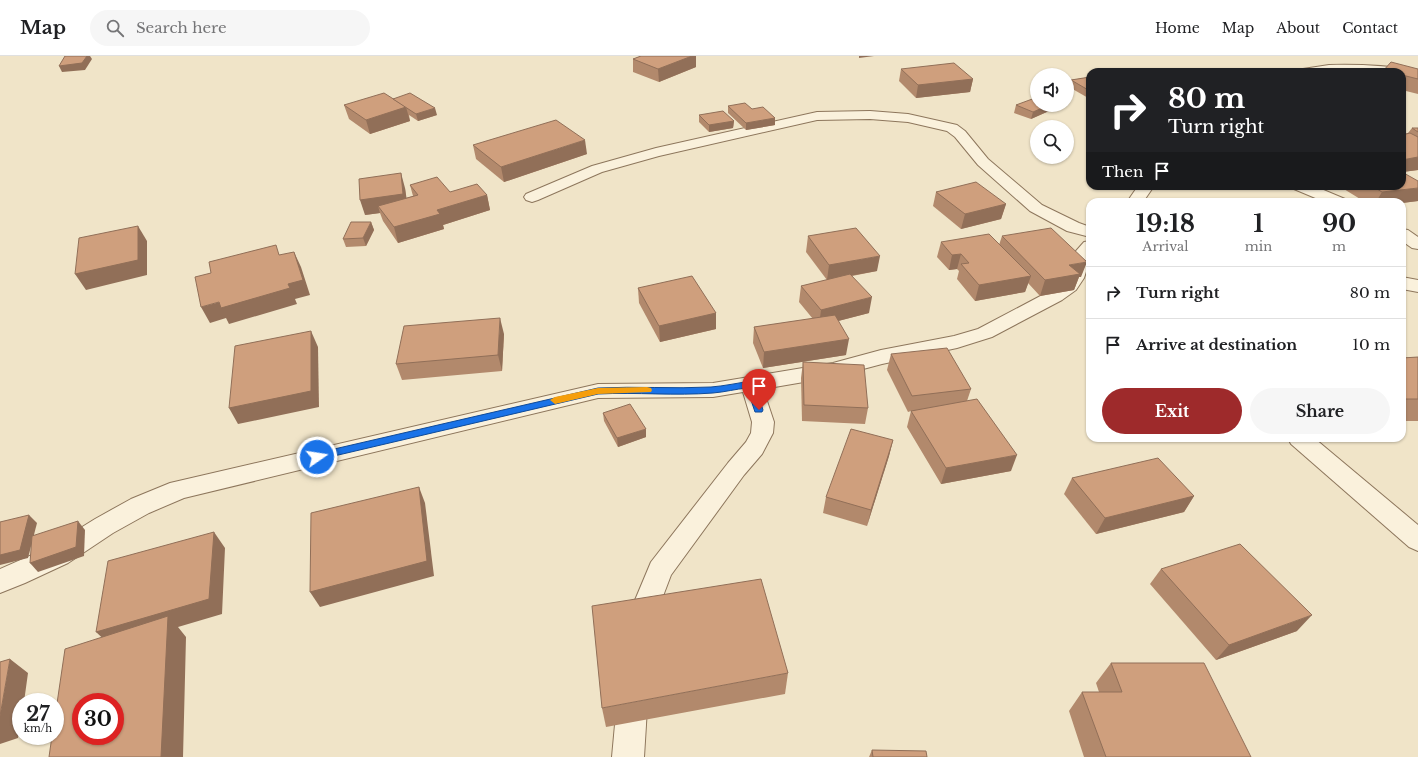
<!DOCTYPE html>
<style>
body{margin:0;font-family:"Libre Baskerville",serif;background:#f6f6f6;color:#202124;height:100vh;display:flex;flex-direction:column;font-size:15px;white-space:nowrap}
*{box-sizing:border-box;margin:0}
p{font-size:13px;color:#757577}
.icon{flex:none;width:22px;height:22px;fill:none;stroke:currentColor;stroke-width:2;stroke-linecap:round;stroke-linejoin:round}
.map{position:relative;flex:1;overflow:hidden}
.sheet{position:absolute;left:1086px;top:142px;width:320px;height:244px;display:flex;flex-direction:column;background:#fff;border-radius:12px;box-shadow:0 1px 3px #0004}
.sheet>*{flex:none}
.guide{position:absolute;left:1086px;top:12px;width:320px;height:122px;border-radius:12px;box-shadow:0 1px 3px #0004;background:#202124;color:#fff;overflow:hidden}
.buttons{position:absolute;left:1030px;top:12px;display:grid;gap:8px}
.buttons a{display:grid;place-items:center;width:44px;height:44px;border-radius:50%;background:#fff;box-shadow:0 1px 3px #0004;font-size:20px}
.speed{position:absolute;left:12px;top:637px;display:flex;gap:8px;font-size:20px;font-weight:700;text-align:center}
.speed>*{display:grid;place-content:center;width:52px;height:52px;border-radius:50%;background:#fff;box-shadow:0 1px 3px #0004;line-height:1}
.speed small{font-size:10px;font-weight:400}
.speed .limit{border:6px solid #d22;background:#fff;color:#111}
.pin{position:absolute;display:grid;place-items:center;width:34px;height:34px;color:#fff;margin:-41px -17px;border-radius:50% 50% 50% 0;rotate:-45deg;box-shadow:0 0 4px #0007}
.pin .icon{rotate:45deg}
.me{position:absolute;width:44px;margin:-22px;rotate:77deg;stroke-linejoin:round;filter:drop-shadow(0 0 3px #0008)}
.turn{display:flex;align-items:center;gap:14px;height:84px;padding:0 16px;font-size:18px}
.turn .icon{width:52px;height:52px;stroke-width:2.5}
.turn b{display:block;font-size:28px;line-height:34px}
.then{display:flex;align-items:center;height:38px;padding:0 16px;background:#0003;gap:8px;font-size:15px}
.eta{display:flex;justify-content:space-evenly;align-items:center;height:68px;text-align:center}
.eta b{font-size:24px;font-weight:700;line-height:28px}
.action{display:flex;gap:8px;margin-top:auto;padding:8px 16px}
.action a{flex:1;height:46px;border-radius:24px;background:#9e2a2b;color:#fff;font-size:16px;font-weight:700;line-height:46px;text-align:center}
.action a+a{background:#f6f6f6;color:#202124}
ul{padding:0;list-style:none}
li{display:flex;align-items:center;gap:12px;height:52px;padding:0 16px;border-top:1px solid #e0e0e0}
li div{flex:1}
li b{display:block;font-size:15px}
li em{font-style:normal}
header{display:flex;align-items:center;gap:24px;box-sizing:border-box;height:56px;padding:0 20px;background:#fff;border-bottom:1px solid #e0e0e0}
header strong{font-size:19px}
nav{display:flex;gap:22px;margin-inline-start:auto;font-size:14px}
.search{width:280px;height:36px;background:#f6f6f6;display:flex;align-items:center;gap:10px;box-sizing:border-box;padding:0 14px;border-radius:22px;color:#757577;font-size:15px}
.map>svg:first-child{display:block}
</style>
<header>
<strong>Map</strong>
<div class="search"><svg class="icon" aria-label="search" viewBox="0 0 24 24"><circle cx="10" cy="10" r="6"/><path d="M15 15l6 6"/></svg>Search here</div>
<nav><a>Home</a><a>Map</a><a>About</a><a>Contact</a></nav>
</header>
<div class="map">
<svg width="1418" height="701" viewBox="0 0 1418 701">
<rect width="100%" height="100%" fill="#f0e4c8"/>
<g fill="none" stroke-linecap="round" stroke-linejoin="round">
<defs>
<g id="minor">
<path d="M1329,9C1359,8 1389,10 1418,14V22L1402,19V16H1301L1303,13Z"/>
<path d="M870,55L908,58L957,69L965,75L988,103L1042,149L1079,167L1090,171V181L1067,175L1030,155L978,109L955,81L947,75L908,66L870,63L817,64L659,100L602,116L538,144L532,146L526,144L524,141L526,138L592,110L656,92L817,56Z"/>
<path d="M1138,130H1154L1143,146H1127Z"/>
<path d="M1292,130H1314L1345,143L1347,146H1325L1294,133Z"/>
<path d="M1402,173L1408,174L1418,181V193L1412,192L1402,185Z"/>
<path d="M1090,185V203L1084,222L1076,234L1062,244L992,281L957,292L882,308L833,321L763,333L774,366L773,377L762,398L744,419L671,519L649,577L639,581L629,577L625,568L651,506L728,407L746,386L751,377L752,366L743,336L713,341L598,342L184,442L149,457L113,477L68,507L25,527L0,537V513L50,491L95,463L131,443L170,427L598,328L713,327L833,307L881,294L954,280L978,273L1048,236L1062,226L1066,221L1069,209L1076,195L1084,186Z"/>
<path d="M1402,221L1418,224V236L1402,233Z"/>
<path d="M1288,382H1314L1418,469V495L1409,491L1291,388Z"/>
<path d="M633,622L644,626L648,636L644,701H612L618,636L622,626Z"/>
</g>
</defs>
<use href="#minor" stroke="#8d765c" stroke-width="2"/>
<use href="#minor" fill="#faf1dc" fill-rule="evenodd"/>
</g>
<g fill="#b2896c">
<path d="M641,0H696V11L659,26L633,16V3Z"/>
<path d="M901,13L973,23L970,36L916,42L899,25Z"/>
<path d="M1418,13V38L1402,34V16H1382L1383,15Z"/>
<path d="M1090,21V43L1069,31L1071,24Z"/>
<path d="M393,43L437,59L418,65L409,59L410,65L370,78L349,63L344,49Z"/>
<path d="M1016,49L1049,55L1031,63L1014,57Z"/>
<path d="M728,50L775,62V69L746,74L728,57Z"/>
<path d="M699,59L734,65L733,72L709,76L699,66Z"/>
<path d="M1412,72H1418V114L1403,116L1418,145L1402,147V146H1365L1339,130H1402V79L1408,77Z"/>
<path d="M473,89L587,98L504,126L476,103Z"/>
<path d="M410,129L450,136L487,139L490,154L443,169L444,173L398,187L383,165L380,157L365,159L405,132L406,142L413,140Z"/>
<path d="M936,136L1006,148L1001,163L961,173L933,150Z"/>
<path d="M371,166L374,174L366,190L346,191L343,183Z"/>
<path d="M808,180L877,215L852,220L869,257L838,265L846,299L763,312L753,287L754,271L813,263L799,246L801,230L827,224L806,196Z"/>
<path d="M1002,180L1081,221H1079L1074,234L1040,240L1028,227L1025,236L975,245L957,223L959,215L957,213L949,214L937,201L941,186L999,189Z"/>
<path d="M638,232L716,257V273L660,286L639,247Z"/>
<path d="M504,278L502,315L402,324L396,308Z"/>
<path d="M891,298L971,333L967,345L1011,415L941,428L907,371L911,355L908,356L887,314Z"/>
<path d="M1402,300L1403,302L1418,301V365H1402Z"/>
<path d="M803,306L868,352L865,368L802,365L801,322Z"/>
<path d="M603,357L646,381L618,391L604,365Z"/>
<path d="M893,384L889,400L867,470L823,457L826,441Z"/>
<path d="M1072,422L1194,440L1184,456L1096,478L1064,438Z"/>
<path d="M1161,513L1297,575L1216,604L1150,528Z"/>
<path d="M1111,607L1251,701H1084L1069,655L1082,636H1099L1096,627Z"/>
<path d="M788,617L785,638L606,671L602,652Z"/>
<path d="M872,694L927,701H869Z"/>
</g>
<g fill="#916f58">
<path d="M87,0H90L92,3L85,14L62,16L59,10Z"/>
<path d="M692,0H696V11L659,26L658,13Z"/>
<path d="M859,0H874L859,2Z"/>
<path d="M973,23L970,36L916,42L918,29Z"/>
<path d="M1049,49H1051L1049,55L1031,63L1033,56Z"/>
<path d="M406,51L410,65L370,78L366,64Z"/>
<path d="M435,52L437,59L418,65L416,58Z"/>
<path d="M775,62V69L746,74V67Z"/>
<path d="M734,65L733,72L709,76V69Z"/>
<path d="M585,84L587,98L504,126L501,111Z"/>
<path d="M1418,101V114L1402,116V104Z"/>
<path d="M401,117L405,132L408,152L378,150L380,157L365,159L360,144Z"/>
<path d="M1418,132V145L1402,147V146H1376L1382,136Z"/>
<path d="M487,139L490,154L443,169L444,173L398,187L394,171L437,154Z"/>
<path d="M1006,148L1001,163L961,173L965,158Z"/>
<path d="M371,166L374,174L366,190L363,182Z"/>
<path d="M138,170L147,185V219L86,234L75,218Z"/>
<path d="M294,196L301,211L310,239L295,243L297,248L229,268L226,262L210,267L201,251L288,228Z"/>
<path d="M961,198L957,213L949,214L952,199Z"/>
<path d="M880,200L877,215L827,224L829,209Z"/>
<path d="M1087,206L1081,221H1079L1074,234L1040,240L1045,224L1069,209Z"/>
<path d="M1031,220L1025,236L975,245L979,229Z"/>
<path d="M872,241L869,257L819,270L821,254Z"/>
<path d="M716,257V273L660,286L659,270Z"/>
<path d="M500,262L504,278L502,315L498,299Z"/>
<path d="M311,275L318,291L319,351L238,368L229,352Z"/>
<path d="M849,283L846,299L763,312L764,296Z"/>
<path d="M646,373V381L618,391L617,382Z"/>
<path d="M893,384L889,400L867,470L871,454Z"/>
<path d="M1017,399L1011,415L941,428L946,412Z"/>
<path d="M419,431L425,447L434,520L320,551L310,536Z"/>
<path d="M1194,440L1184,456L1096,478L1105,462Z"/>
<path d="M29,459L37,467L28,502L0,509V499Z"/>
<path d="M78,465L85,474L84,500L38,516L30,507Z"/>
<path d="M214,476L225,492L222,558L178,571L186,581L183,701H161L112,591L96,576Z"/>
<path d="M1312,559L1297,575L1216,604L1229,589Z"/>
<path d="M10,603L28,617L24,646H21V663L18,682L0,688V660Z"/>
</g>
<g fill="#cf9f7d" stroke="#916f58" fill-rule="evenodd">
<path d="M65,0H87L82,7L59,10Z"/>
<path d="M641,0H692L658,13L633,3Z"/>
<path d="M1391,6L1418,13V23L1402,19V16H1388L1383,15Z"/>
<path d="M954,7L973,23L918,29L901,13Z"/>
<path d="M1090,21V35L1071,24Z"/>
<path d="M384,37L406,51L366,64L344,49Z"/>
<path d="M410,37L435,52L416,58L393,43Z"/>
<path d="M1035,42L1037,43V49H1049L1033,56L1016,49Z"/>
<path d="M745,47L752,53L763,51L775,62L746,67L728,50Z"/>
<path d="M723,55L734,65L709,69L699,59Z"/>
<path d="M556,64L585,84L501,111L473,89Z"/>
<path d="M1412,72H1418V76Z"/>
<path d="M1410,77L1418,81V101L1402,104V79Z"/>
<path d="M1402,116L1418,125V132L1382,136L1372,130H1402Z"/>
<path d="M401,117L403,138L360,144L359,123Z"/>
<path d="M437,121L450,136L477,128L487,139L437,154L440,158L394,171L378,150L418,139L410,129Z"/>
<path d="M976,126L1006,148L965,158L936,136Z"/>
<path d="M351,166H371L363,182L343,183Z"/>
<path d="M138,170V204L75,218L79,182Z"/>
<path d="M856,172L880,200L829,209L808,180Z"/>
<path d="M1051,172L1087,206L1069,209L1080,218L1045,224L1002,180Z"/>
<path d="M989,178L1031,220L979,229L961,208L969,207L961,198L952,199L941,186Z"/>
<path d="M276,189L279,199L294,196L303,224L288,228L290,232L221,252L219,246L201,251L195,221L211,217L209,206Z"/>
<path d="M850,218L872,241L821,254L801,230Z"/>
<path d="M692,220L716,257L659,270L638,232Z"/>
<path d="M835,259L849,283L764,296L754,271Z"/>
<path d="M500,262L498,299L396,308L404,270Z"/>
<path d="M311,275V335L229,352L235,290Z"/>
<path d="M947,292L971,333L912,340L891,298Z"/>
<path d="M1418,301V343H1402V302Z"/>
<path d="M803,306L864,309L868,352L804,349Z"/>
<path d="M977,343L1017,399L946,412L911,355Z"/>
<path d="M630,348L646,373L617,382L603,357Z"/>
<path d="M851,373L893,384L871,454L826,441Z"/>
<path d="M1158,402L1194,440L1105,462L1072,422Z"/>
<path d="M419,431L427,505L310,536L311,457Z"/>
<path d="M29,459L20,494L0,499V466Z"/>
<path d="M78,465L76,491L30,507L32,480Z"/>
<path d="M214,476L209,543L96,576L108,505Z"/>
<path d="M1240,488L1312,559L1229,589L1161,513Z"/>
<path d="M761,523L788,617L602,652L592,550Z"/>
<path d="M168,560L161,701H49L52,680H55V661L65,593ZM81,646H115V680H81Z"/>
<path d="M10,603L0,660V606Z"/>
<path d="M1111,607H1204L1251,701H1106L1082,636H1122Z"/>
<path d="M872,694L926,695L927,701H873Z"/>
</g>
<path fill="#1a73e8" stroke="#114b97" d="M751,325L755,328L763,354L762,356H755L747,332C736,333 725,336 713,337C675,340 637,336 598,338L317,404L312,401L317,397L598,332C636,330 674,333 711,331C724,330 738,327 751,325Z"/>
<path fill="#f59e0b" d="M647,331L651,332L652,334L651,336L598,338L555,348L550,344L555,341L598,332Z"/>
</svg>
<div class="buttons">
<a><svg class="icon" aria-label="sound" viewBox="0 0 24 24"><path d="M4 9h4l5-4v14l-5-4H4zM17 9q2 3 0 6"/></svg></a>
<a><svg class="icon" aria-label="search" viewBox="0 0 24 24"><circle cx="10" cy="10" r="6"/><path d="M15 15l6 6"/></svg></a>
</div>
<div class="speed"><div>27<small>km/h</small></div><div class="limit">30</div></div>
<div class="pin" style="left:759px;top:354px;background:#d93025"><svg class="icon" aria-label="arrive" viewBox="0 0 24 24"><path d="M6 21V4h12l-3 4 3 4H6"/></svg></div>
<svg class="me" style="left:317px;top:401px" viewBox="-20 -20 40 40"><circle r="17" fill="#1a73e8" stroke="#fff" stroke-width="3"/><path d="M0-11L8 9 0 5-8 9z" fill="#fff"/></svg>
<div class="guide">
<div class="turn"><svg class="icon" aria-label="right" viewBox="0 0 24 24"><path d="M7 20v-9h11M14 6l5 5-5 5"/></svg><div><b>80 m</b>Turn right</div></div>
<div class="then">Then<svg class="icon" aria-label="arrive" viewBox="0 0 24 24"><path d="M6 21V4h12l-3 4 3 4H6"/></svg></div>
</div>
<section class="sheet">
<div class="eta">
<div><b>19:18</b><p>Arrival</p></div>
<div><b>1</b><p>min</p></div>
<div><b>90</b><p>m</p></div>
</div>
<ul>
<li><svg class="icon" aria-label="right" viewBox="0 0 24 24"><path d="M7 20v-9h11M14 6l5 5-5 5"/></svg><div><b>Turn right</b></div><em>80 m</em></li>
<li><svg class="icon" aria-label="arrive" viewBox="0 0 24 24"><path d="M6 21V4h12l-3 4 3 4H6"/></svg><div><b>Arrive at destination</b></div><em>10 m</em></li>
</ul>
<div class="action"><a>Exit</a><a>Share</a></div>
</section>
</div>
